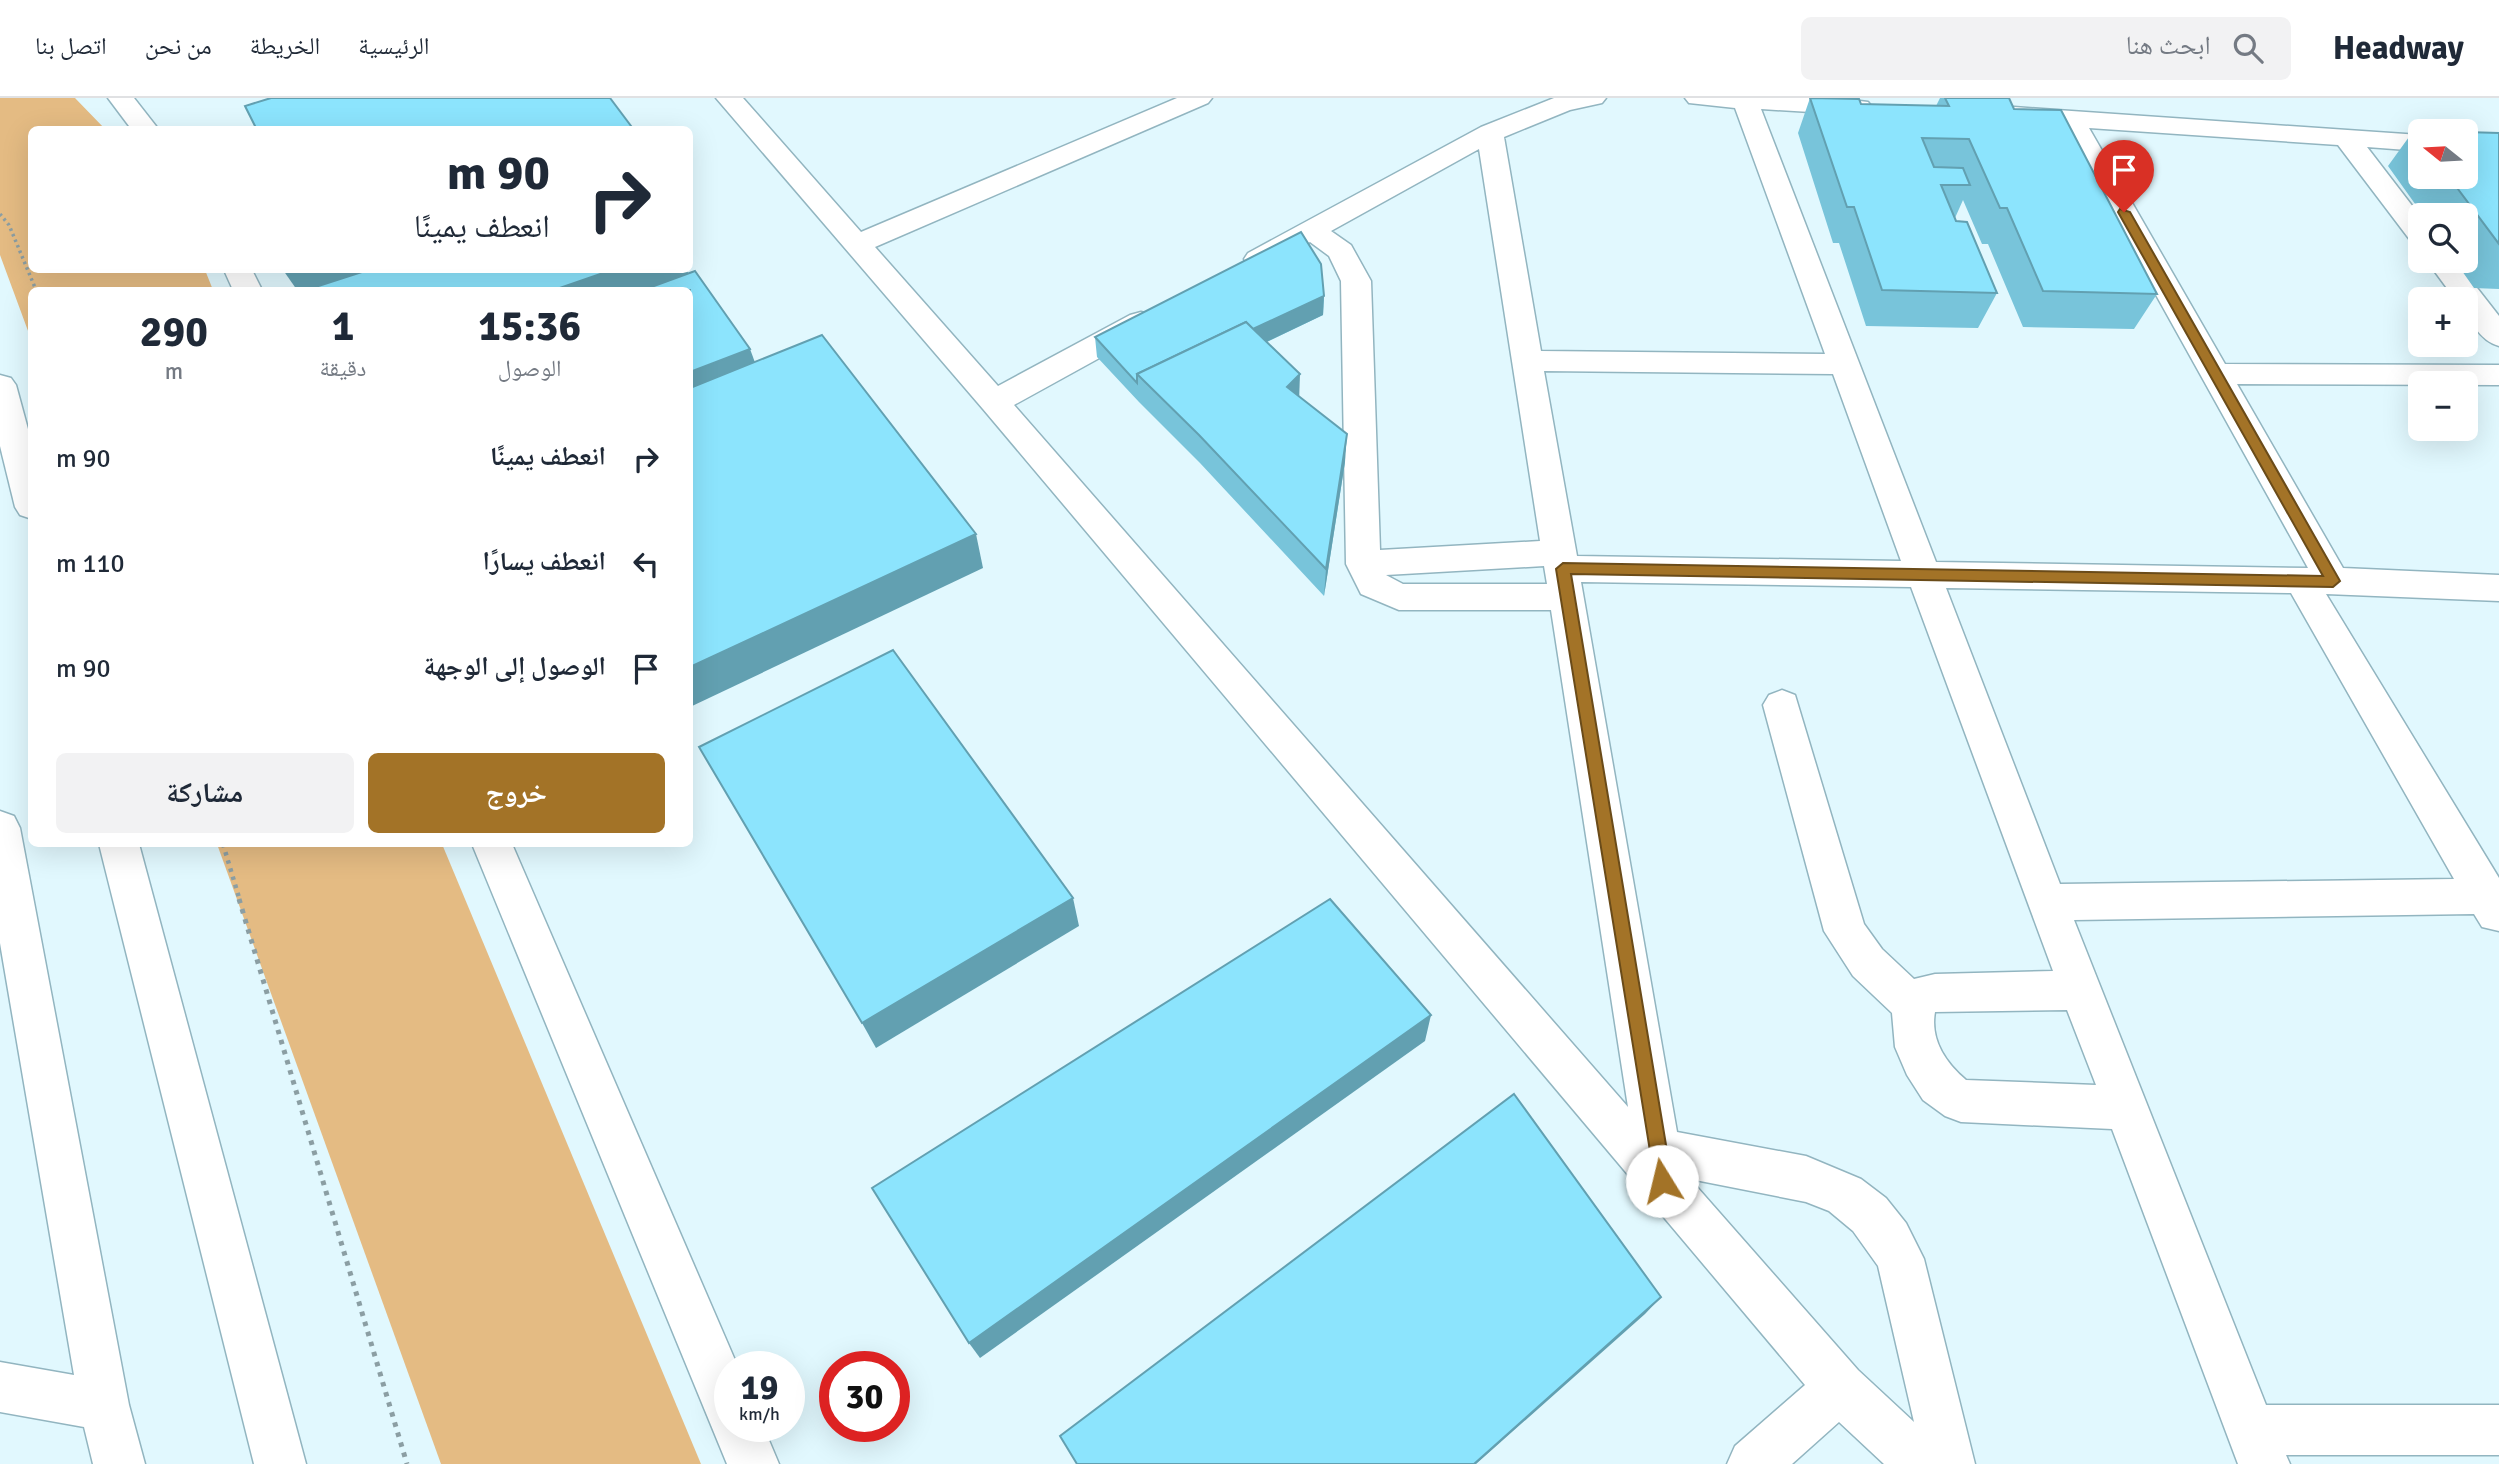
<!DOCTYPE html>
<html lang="ar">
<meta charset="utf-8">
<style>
body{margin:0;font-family:Signika,"Noto Naskh Arabic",sans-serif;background:#f2f2f3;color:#1f2937;direction:rtl;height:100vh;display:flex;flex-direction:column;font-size:26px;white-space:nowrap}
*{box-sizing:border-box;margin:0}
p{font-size:23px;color:#747a83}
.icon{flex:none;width:38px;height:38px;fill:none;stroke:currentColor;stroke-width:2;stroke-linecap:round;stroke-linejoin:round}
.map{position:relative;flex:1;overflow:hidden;direction:ltr}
.details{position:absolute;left:28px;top:189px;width:665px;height:560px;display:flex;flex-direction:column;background:#fff;border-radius:10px;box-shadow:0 7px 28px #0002;direction:rtl}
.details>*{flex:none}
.guide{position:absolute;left:28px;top:28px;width:665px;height:147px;border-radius:10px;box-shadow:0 7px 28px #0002;direction:rtl;background:#fff;color:#1f2937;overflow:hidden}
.needle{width:46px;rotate:288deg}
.controls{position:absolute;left:2408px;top:21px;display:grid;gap:14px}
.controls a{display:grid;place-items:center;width:70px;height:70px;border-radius:10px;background:#fff;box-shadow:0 7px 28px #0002;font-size:35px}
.speed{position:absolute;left:714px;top:1253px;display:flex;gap:14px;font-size:35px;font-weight:700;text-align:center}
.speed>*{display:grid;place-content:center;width:91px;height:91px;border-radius:50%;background:#fff;box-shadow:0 7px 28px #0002;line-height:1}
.speed small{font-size:18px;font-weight:400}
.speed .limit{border:10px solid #d22;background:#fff;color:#111}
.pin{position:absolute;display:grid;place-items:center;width:60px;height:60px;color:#fff;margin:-72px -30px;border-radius:50% 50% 50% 0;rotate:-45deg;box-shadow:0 0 7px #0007}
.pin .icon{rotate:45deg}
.me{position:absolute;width:77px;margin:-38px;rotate:351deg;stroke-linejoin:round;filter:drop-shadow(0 0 5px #0008)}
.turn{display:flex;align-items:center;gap:24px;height:147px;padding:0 28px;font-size:32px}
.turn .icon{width:91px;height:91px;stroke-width:2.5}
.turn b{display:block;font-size:49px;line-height:60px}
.eta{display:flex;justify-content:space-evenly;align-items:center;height:119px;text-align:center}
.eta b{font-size:42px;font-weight:800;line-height:49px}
.action{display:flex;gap:14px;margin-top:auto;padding:14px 28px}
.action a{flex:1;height:80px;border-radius:10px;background:#a37327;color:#fff;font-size:28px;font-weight:800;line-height:80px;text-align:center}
.action a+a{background:#f2f2f3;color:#1f2937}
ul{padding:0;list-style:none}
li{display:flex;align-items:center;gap:21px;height:105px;padding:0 28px}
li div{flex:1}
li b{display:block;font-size:26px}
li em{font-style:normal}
header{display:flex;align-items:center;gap:42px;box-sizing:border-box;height:98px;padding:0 35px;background:#fff;border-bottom:2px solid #e0e1e3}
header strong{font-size:33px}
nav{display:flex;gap:38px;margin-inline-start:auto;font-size:24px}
.search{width:490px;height:63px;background:#f2f2f3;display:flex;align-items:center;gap:18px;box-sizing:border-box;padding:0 24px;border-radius:10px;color:#747a83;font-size:26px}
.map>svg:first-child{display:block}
</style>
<header>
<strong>Headway</strong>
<div class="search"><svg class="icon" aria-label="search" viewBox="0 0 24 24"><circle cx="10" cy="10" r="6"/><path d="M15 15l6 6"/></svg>ابحث هنا</div>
<nav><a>الرئيسية</a><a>الخريطة</a><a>من نحن</a><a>اتصل بنا</a></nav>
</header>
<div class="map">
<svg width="2499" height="1366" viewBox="0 0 2499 1366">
<rect width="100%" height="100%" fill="#e1f8fe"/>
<g fill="#e4bb83">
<path d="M0,0H75L105,31L32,32V172H205L213,192H32L31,241L0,157Z"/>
<path d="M217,746H442L701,1366H441Z"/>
</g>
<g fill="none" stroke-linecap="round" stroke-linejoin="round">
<defs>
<g id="minor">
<path d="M108,0H134L159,32H132Z"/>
<path d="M716,0H743L861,134L1177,0H1212L1208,5L875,149L998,288L1130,217L1141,214L1152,217L1156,224L1152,231L1014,307L1628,1009L1551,512H1399L1361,496L1346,466L1341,183L1329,158L1310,144L1258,170L1248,167L1244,161L1248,155L1481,29L1554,0H1606L1602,5L1570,12L1504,39L1541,253L1825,256L1735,10L1689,5L1685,0H1836L1868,4L1872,9L1868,14L1859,17L1761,11L1936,464L2308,470L2062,28L2005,23L2001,17L2005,11L2014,9L2420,37V53L2367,49L2420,118V145L2410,142L2338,47L2089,30L2225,266L2499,267V287L2237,286L2343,470L2499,477V503L2326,496L2499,780V833L2482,829L2474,816L2074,822L2266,1307H2499V1357H2286L2290,1366H2238L2112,1031L1961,1024L1945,1018L1923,1002L1907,977L1895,949L1892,915L1853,878L1824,833L1763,607L1769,597L1782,592L1795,597L1864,826L1882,851L1914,881L1935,876L2053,873L1911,489L1581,484L1677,1034L1806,1058L1861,1081L1886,1100L1906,1125L1924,1161L1975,1366H1884L1839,1324L1792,1366H1727L1735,1348L1805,1287L983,311ZM1479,51L1540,443L1380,452L1371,183L1351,147L1331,133ZM1544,273L1833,276L1901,463L1577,458ZM1544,468L1547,486H1403L1386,477ZM1946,490L2291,495L2454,781L2060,786ZM2067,912L2096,987L1966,982C1946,965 1930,942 1935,914ZM1690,1081L1806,1104L1829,1113L1853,1133L1878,1168L1914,1324L1858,1272Z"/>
<path d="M2427,163H2456L2499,218V248C2480,243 2466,220 2466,201H2455Z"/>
<path d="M224,172H252L262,192H233Z"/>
<path d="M472,746H512L738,1269H730V1328H763L779,1366H727Z"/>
</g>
<g id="highway">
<path d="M0,277L11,280L16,287L32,346V421L20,417L15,409L0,348Z"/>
<path d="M0,713L14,718L20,730L129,1307L145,1366H93L84,1329L0,1314V1264L74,1277L0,845Z"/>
<path d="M99,746H139L306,1366H254Z"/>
</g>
</defs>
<use href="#minor" stroke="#92b5c0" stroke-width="3"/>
<use href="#highway" stroke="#92b5c0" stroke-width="3"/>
<path stroke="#8b9ea3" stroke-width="3.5" stroke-dasharray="2.5 3.5" stroke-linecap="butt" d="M0,116L9,127L36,192"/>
<path stroke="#8b9ea3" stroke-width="4.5" stroke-dasharray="3.5 5" stroke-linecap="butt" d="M223,746L240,803"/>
<path stroke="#8b9ea3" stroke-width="5" stroke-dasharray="4.5 6" stroke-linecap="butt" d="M239,801L407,1366"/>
<use href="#minor" fill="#fff" fill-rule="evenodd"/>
<use href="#highway" fill="#fff" fill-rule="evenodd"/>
</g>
<g fill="#78c4da">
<path d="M1810,0L1861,6L1936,8L1940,0H2009L2014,11L2157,196L2134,231L2023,229L1988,146H1982L1963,102L1955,120L1997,195L1978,230L1866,228L1839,145H1833L1798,35Z"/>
<path d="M2414,32L2420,33V79H2466L2499,35V191L2474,190L2455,163H2466V117H2423L2388,68Z"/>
<path d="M1324,198L1323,217L1267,244L1299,299L1345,364L1324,498L1200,365L1139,304L1097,259L1095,239Z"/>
</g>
<g fill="#62a0b1">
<path d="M283,172H399L339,192H297Z"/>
<path d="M612,172H687L691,184L668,192H554Z"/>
<path d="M1324,198L1323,217L1157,296L1143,282Z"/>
<path d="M750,251L763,286L690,315V274Z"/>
<path d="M1300,276L1299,304L1287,289Z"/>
<path d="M1347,336L1345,364L1324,498L1326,471Z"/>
<path d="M976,436L983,470L690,609V569Z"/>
<path d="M1073,800L1079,828L876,950L862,925Z"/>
<path d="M1431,917L1425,943L980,1260L969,1245Z"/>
<path d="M1661,1199L1645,1216L1476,1366H1474Z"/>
</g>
<g fill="#8ce4fd" stroke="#62a0b1" stroke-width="2">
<path d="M271,0H610L634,32H257L245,8Z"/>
<path d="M1810,0L1859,1L1861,6L1949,8L1945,0H2009L2014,11L2061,12L2157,196L2043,193L2007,110H2000L1969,41L1922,40L1934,69L1963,70L1970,87H1941L1956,123L1967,124L1997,195L1882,192L1854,109H1847Z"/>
<path d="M2414,32L2446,33H2420V41Z"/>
<path d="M2466,34L2499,35V146L2449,79H2466Z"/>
<path d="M1301,134L1321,166L1324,198L1253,231L1246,224L1137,276V285L1095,239Z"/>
<path d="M368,172H612L554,192H306Z"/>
<path d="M695,173L750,251L690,274V192H643Z"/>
<path d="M1246,224L1300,276L1287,289L1347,336L1326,471L1199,337L1137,276Z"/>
<path d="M822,237L976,436L690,569V290Z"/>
<path d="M893,552L1073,800L862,925L699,649Z"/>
<path d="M1330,801L1431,917L969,1245L872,1090Z"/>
<path d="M1514,996L1661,1199L1474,1366H1077L1060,1338Z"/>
</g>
<path fill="#a37327" stroke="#6a4b19" stroke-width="2" d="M2120,111L2130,114L2340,483L2333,489L1571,476L1672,1083L1669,1090L1662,1093L1656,1090L1556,471L1563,465L2323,478L2118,114Z"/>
</svg>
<div class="controls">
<a><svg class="needle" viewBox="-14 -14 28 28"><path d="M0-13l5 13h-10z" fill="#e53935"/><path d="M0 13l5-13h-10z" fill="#747a83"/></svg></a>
<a><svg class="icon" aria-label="search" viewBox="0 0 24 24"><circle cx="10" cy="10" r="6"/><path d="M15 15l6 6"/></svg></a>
<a>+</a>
<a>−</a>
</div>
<div class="speed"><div>19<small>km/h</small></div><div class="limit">30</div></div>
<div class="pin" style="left:2124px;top:114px;background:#d93025"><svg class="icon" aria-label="arrive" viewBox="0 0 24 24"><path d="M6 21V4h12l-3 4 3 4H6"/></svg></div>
<svg class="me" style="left:1662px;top:1083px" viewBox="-20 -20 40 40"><circle r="19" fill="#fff"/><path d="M0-13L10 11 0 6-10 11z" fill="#a37327"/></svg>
<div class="guide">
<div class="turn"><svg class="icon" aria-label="right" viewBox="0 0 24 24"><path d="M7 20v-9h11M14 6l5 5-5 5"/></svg><div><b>90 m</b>انعطف يمينًا</div></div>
</div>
<section class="details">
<div class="eta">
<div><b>15:36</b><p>الوصول</p></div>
<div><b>1</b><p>دقيقة</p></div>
<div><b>290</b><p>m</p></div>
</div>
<ul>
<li><svg class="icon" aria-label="right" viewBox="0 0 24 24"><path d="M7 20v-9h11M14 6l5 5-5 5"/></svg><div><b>انعطف يمينًا</b></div><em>90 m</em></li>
<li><svg class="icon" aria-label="left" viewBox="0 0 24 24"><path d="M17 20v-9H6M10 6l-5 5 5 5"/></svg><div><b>انعطف يسارًا</b></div><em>110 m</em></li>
<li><svg class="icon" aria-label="arrive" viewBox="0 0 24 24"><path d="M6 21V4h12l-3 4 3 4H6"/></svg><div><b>الوصول إلى الوجهة</b></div><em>90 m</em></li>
</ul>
<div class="action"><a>خروج</a><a>مشاركة</a></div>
</section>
</div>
